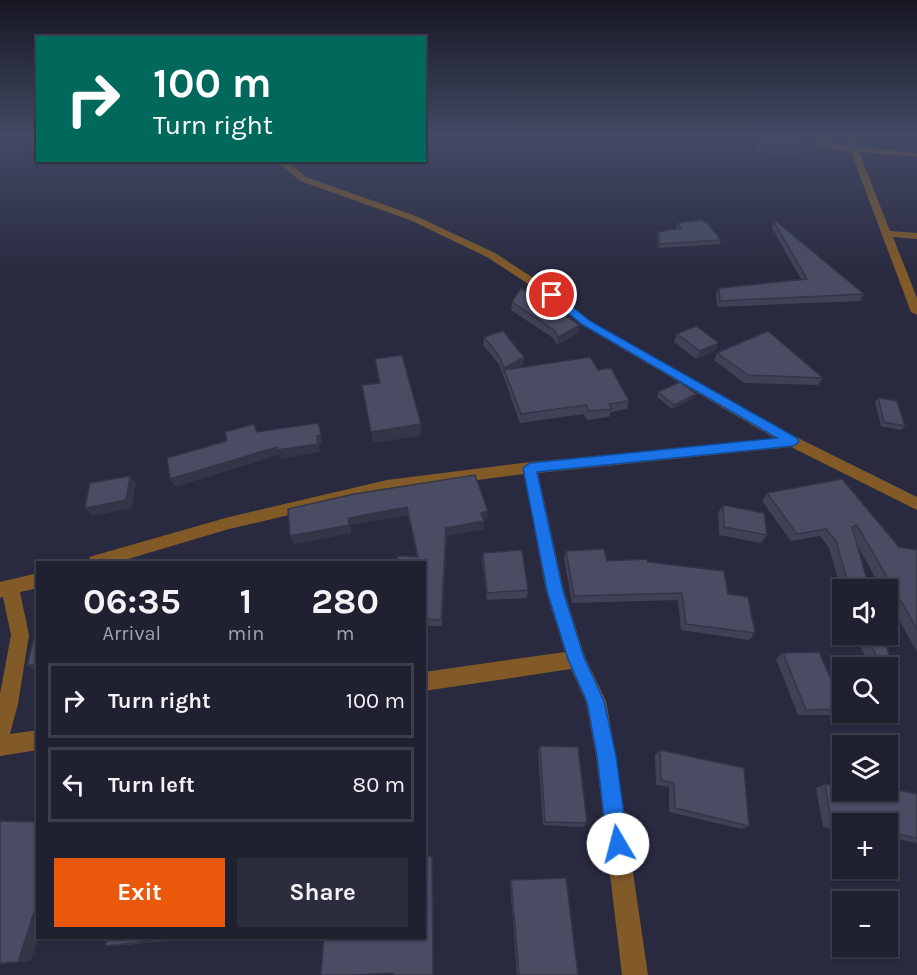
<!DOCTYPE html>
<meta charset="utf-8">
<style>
body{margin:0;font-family:Karla,sans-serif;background:#2c2d3c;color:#f1f3f6;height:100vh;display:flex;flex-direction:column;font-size:22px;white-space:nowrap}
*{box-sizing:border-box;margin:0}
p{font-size:20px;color:#a1a3ab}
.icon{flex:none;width:33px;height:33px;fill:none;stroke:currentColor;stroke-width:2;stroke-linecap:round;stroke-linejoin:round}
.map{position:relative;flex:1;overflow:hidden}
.side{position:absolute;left:36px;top:561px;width:390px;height:378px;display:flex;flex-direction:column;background:#1f2030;border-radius:0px;box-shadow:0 2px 4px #0004,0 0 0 2px #3c3e4c}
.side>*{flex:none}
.banner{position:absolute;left:36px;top:36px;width:390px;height:126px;border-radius:0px;box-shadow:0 2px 4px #0004,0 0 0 2px #3c3e4c;background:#00695c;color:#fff;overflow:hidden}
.tools{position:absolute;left:832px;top:579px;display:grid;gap:12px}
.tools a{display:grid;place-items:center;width:66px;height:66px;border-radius:0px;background:#1f2030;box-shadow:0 2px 4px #0004,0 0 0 2px #3c3e4c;font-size:30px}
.pin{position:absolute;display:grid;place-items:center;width:51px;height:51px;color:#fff;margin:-26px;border:3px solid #fff;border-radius:50%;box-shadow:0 2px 6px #0007}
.me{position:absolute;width:66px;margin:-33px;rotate:352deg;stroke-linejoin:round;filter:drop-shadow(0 0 4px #0008)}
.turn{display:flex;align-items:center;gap:21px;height:126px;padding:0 18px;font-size:27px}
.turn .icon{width:78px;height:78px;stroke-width:2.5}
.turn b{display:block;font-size:42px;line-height:51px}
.eta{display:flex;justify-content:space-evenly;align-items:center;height:102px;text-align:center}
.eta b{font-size:36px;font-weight:700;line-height:42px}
.button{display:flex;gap:12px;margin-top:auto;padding:12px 18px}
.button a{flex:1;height:69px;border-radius:0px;background:#ea580c;color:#fff;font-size:24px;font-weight:700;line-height:69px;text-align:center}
.button a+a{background:#2c2d3c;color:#f1f3f6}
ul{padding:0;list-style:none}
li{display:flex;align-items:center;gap:18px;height:75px;margin:0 12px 9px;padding:0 6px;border:3px solid #3c3e4c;border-radius:0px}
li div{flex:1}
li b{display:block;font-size:22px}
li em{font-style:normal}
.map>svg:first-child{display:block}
</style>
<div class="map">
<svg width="917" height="975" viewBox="0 0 917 975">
<rect width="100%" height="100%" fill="#292a40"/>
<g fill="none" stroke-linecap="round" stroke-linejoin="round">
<g fill="#815a28" fill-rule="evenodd">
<path d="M803,136C819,135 833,145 849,147L845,136H852L857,147L917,153V157L859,152L890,231L917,233V239L893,237L917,298V315L911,312L851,152L833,150Z"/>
<path d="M275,160H285L306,177L416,216L495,253L556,293L590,321L798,438L917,497V510L791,447L538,473L564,591L585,657L606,701L616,756L648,975H622L596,756L586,702L571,669L424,691V672L565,652L546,591L524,474L387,492L229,529L118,562H88L90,557L96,555L229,517L387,480L530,462L776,439L582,325L548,297L487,257L410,220L300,181Z"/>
<path d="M38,573V588L20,592L29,635L18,704L10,734L38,730V750L0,756V694L11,635L3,597L0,598V582Z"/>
</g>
</g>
<g fill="#404156">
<path d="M756,136H799L801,150L798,157L789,159L788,155L757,151Z"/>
<path d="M774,222L864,294L860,301L717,307L716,294L719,288L801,279L772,228Z"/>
<path d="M678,223L721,240L720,244L659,248L657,236L658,232L677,228L676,227Z"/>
<path d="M512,302L578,333L557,345L553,338L511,310Z"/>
<path d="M677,334L715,351L696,359L674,342Z"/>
<path d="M484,337L524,357L523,365L518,368L598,370L629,401L627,409L611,412L609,417L587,420L584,414L520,423L504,378V376H503L499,364L483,345Z"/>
<path d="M717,353L823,378L818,385L744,383L714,360Z"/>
<path d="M658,392L694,398L672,409L657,397Z"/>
<path d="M878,398L905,426L901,430L881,426L875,402Z"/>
<path d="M842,479L899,547L917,550V652L888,600V590H882L856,543L870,590H843V615L834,599L842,592L829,548L820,536L791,541L762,501L767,493Z"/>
<path d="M354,494L488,518L484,519V529L447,536L442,626H424V562L417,557L408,515L350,525L351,533L293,544Z"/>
<path d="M723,505L767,535L761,543L719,535L718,513Z"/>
<path d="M566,551L607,561L648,562L728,594L755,633L749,640L681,630L678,600L572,603L564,558Z"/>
<path d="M483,553L528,590L527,598L487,600L482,560Z"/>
<path d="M854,634H883L893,668L888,672V668H871Z"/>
<path d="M783,653L843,707V710L835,715H798L776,659Z"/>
<path d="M540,746L587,823L583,827L543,825L538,751Z"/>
<path d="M660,750L749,826L742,829L669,812V787L656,785L655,755Z"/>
<path d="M825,784L875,796L873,790H888L917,794V843L888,837V824H843V831L823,827L816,788Z"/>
<path d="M0,821L31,961L0,964Z"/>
<path d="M511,880L578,975H517L510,882Z"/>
<path d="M107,938H188V939L115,946H105Z"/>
</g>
<g fill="#343546">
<path d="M801,150L798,157L789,159L793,152Z"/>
<path d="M580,325L578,333L557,345L558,337Z"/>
<path d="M719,343L715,351L696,359L700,351Z"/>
<path d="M524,357L523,365L506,375L504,370L503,376L504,368Z"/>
<path d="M696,394L694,398L672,409L674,405Z"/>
<path d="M318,423L323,443L319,444L320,452L280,459L279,455L175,487L170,479L317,436Z"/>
<path d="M421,424V436L373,443L371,432Z"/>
<path d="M130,476L136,484L132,508L92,516L85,508Z"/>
<path d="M407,507L408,515L350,525L351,533L293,544L290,536L348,518Z"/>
<path d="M488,511V518L481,520V513Z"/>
<path d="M484,521V529L447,536L442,626L446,528Z"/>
<path d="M38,663V672H36L27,666Z"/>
<path d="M432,856L433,859L434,975H433Z"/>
<path d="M38,900V938L31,961L18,962Z"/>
</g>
<g fill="#4a4c64" stroke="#343546" stroke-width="1.5">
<path d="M759,136H799L801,150L793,152L791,147L760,144Z"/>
<path d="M701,220L707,223L721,240L660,244L658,232L681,228L678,223Z"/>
<path d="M776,221L864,294L720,301L719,288L807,279L774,222Z"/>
<path d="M521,288L580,325L558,337L554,330L512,302Z"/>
<path d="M696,326L719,343L700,351L677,334Z"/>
<path d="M503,331L524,357L504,368L499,356L484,337Z"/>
<path d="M768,331L823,378L748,375L717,353Z"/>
<path d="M402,355L421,424L371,432L362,385L380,383L375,359Z"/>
<path d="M590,357L598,370L611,368L629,401L609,404L612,409L589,411L586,405L521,414L504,370Z"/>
<path d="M680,382L696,394L674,405L658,392Z"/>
<path d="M878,398L897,401L905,426L884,422Z"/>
<path d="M318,423L321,435L317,436L318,444L277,450V447L170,479L167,458L227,441L225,432L254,424L257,432Z"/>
<path d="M475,475L488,511L481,513L484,521L446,528L441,620L424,619V562H397L398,556L418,557L407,507L348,518L349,525L290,536L288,509L354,494Z"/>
<path d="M130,476L126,500L85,508L90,483Z"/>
<path d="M842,479L899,547L917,550V629L857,525L852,527L870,590H850L836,541L826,529L797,534L767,493Z"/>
<path d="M723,505L764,513L767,535L724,527Z"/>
<path d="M604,549L607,561L647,559L648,562L724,571L728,594L748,597L755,633L686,624L682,593L574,596L566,551Z"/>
<path d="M522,550L528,590L487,593L483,553Z"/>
<path d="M38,622V663L27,666Z"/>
<path d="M865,634H883L893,668L888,670V668H883Z"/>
<path d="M819,652L843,707V709L806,710L783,653Z"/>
<path d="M540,746L578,747L587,823L545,822Z"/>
<path d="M660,750L744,768L749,826L675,808L674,783L661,780Z"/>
<path d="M825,784L843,788V790H852L886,798L884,790H888V788L917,794V838L888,832V824H843V826L832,824Z"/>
<path d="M38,813V900L18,962L0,963V821L34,822Z"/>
<path d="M424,856H432L433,975H393V973L355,975H321L324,938H424Z"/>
<path d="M566,878L578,975H519L511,880Z"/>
<path d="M107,938H180L105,946Z"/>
</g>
<linearGradient id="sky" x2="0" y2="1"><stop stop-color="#171723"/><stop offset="0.5" stop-color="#434a64"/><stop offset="1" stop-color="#434a64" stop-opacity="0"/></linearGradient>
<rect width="917" height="272" fill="url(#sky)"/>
<path fill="#1a73e8" stroke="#114b97" stroke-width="1.5" d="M548,293H555L590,321L797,438L799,442L793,446L537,472L563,591L584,657L604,701L616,756L628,844L625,851L618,854L610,851L607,844L597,756L587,702L568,659L547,591L523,468L530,463L777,438L583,325L548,297Z"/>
</svg>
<div class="tools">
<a><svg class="icon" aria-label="sound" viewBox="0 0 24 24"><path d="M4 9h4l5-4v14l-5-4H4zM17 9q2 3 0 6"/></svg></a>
<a><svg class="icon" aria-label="search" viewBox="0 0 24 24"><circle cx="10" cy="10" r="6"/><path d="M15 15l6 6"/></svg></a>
<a><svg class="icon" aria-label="layers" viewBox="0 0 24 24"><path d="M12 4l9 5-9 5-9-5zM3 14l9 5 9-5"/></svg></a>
<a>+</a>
<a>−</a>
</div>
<div class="pin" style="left:552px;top:295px;background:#d93025"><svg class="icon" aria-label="arrive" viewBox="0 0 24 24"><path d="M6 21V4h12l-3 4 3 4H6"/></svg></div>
<svg class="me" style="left:618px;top:844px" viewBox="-20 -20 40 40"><circle r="19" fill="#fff"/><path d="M0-13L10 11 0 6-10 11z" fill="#1a73e8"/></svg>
<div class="banner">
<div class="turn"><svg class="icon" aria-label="right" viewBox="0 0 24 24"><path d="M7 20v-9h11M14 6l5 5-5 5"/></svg><div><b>100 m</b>Turn right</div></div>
</div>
<section class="side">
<div class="eta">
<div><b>06:35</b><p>Arrival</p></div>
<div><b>1</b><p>min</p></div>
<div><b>280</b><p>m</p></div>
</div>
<ul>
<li><svg class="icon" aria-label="right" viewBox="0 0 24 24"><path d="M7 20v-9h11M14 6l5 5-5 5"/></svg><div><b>Turn right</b></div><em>100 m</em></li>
<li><svg class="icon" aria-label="left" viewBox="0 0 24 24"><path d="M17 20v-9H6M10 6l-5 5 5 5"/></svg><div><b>Turn left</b></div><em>80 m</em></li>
</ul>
<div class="button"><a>Exit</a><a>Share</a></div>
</section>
</div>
